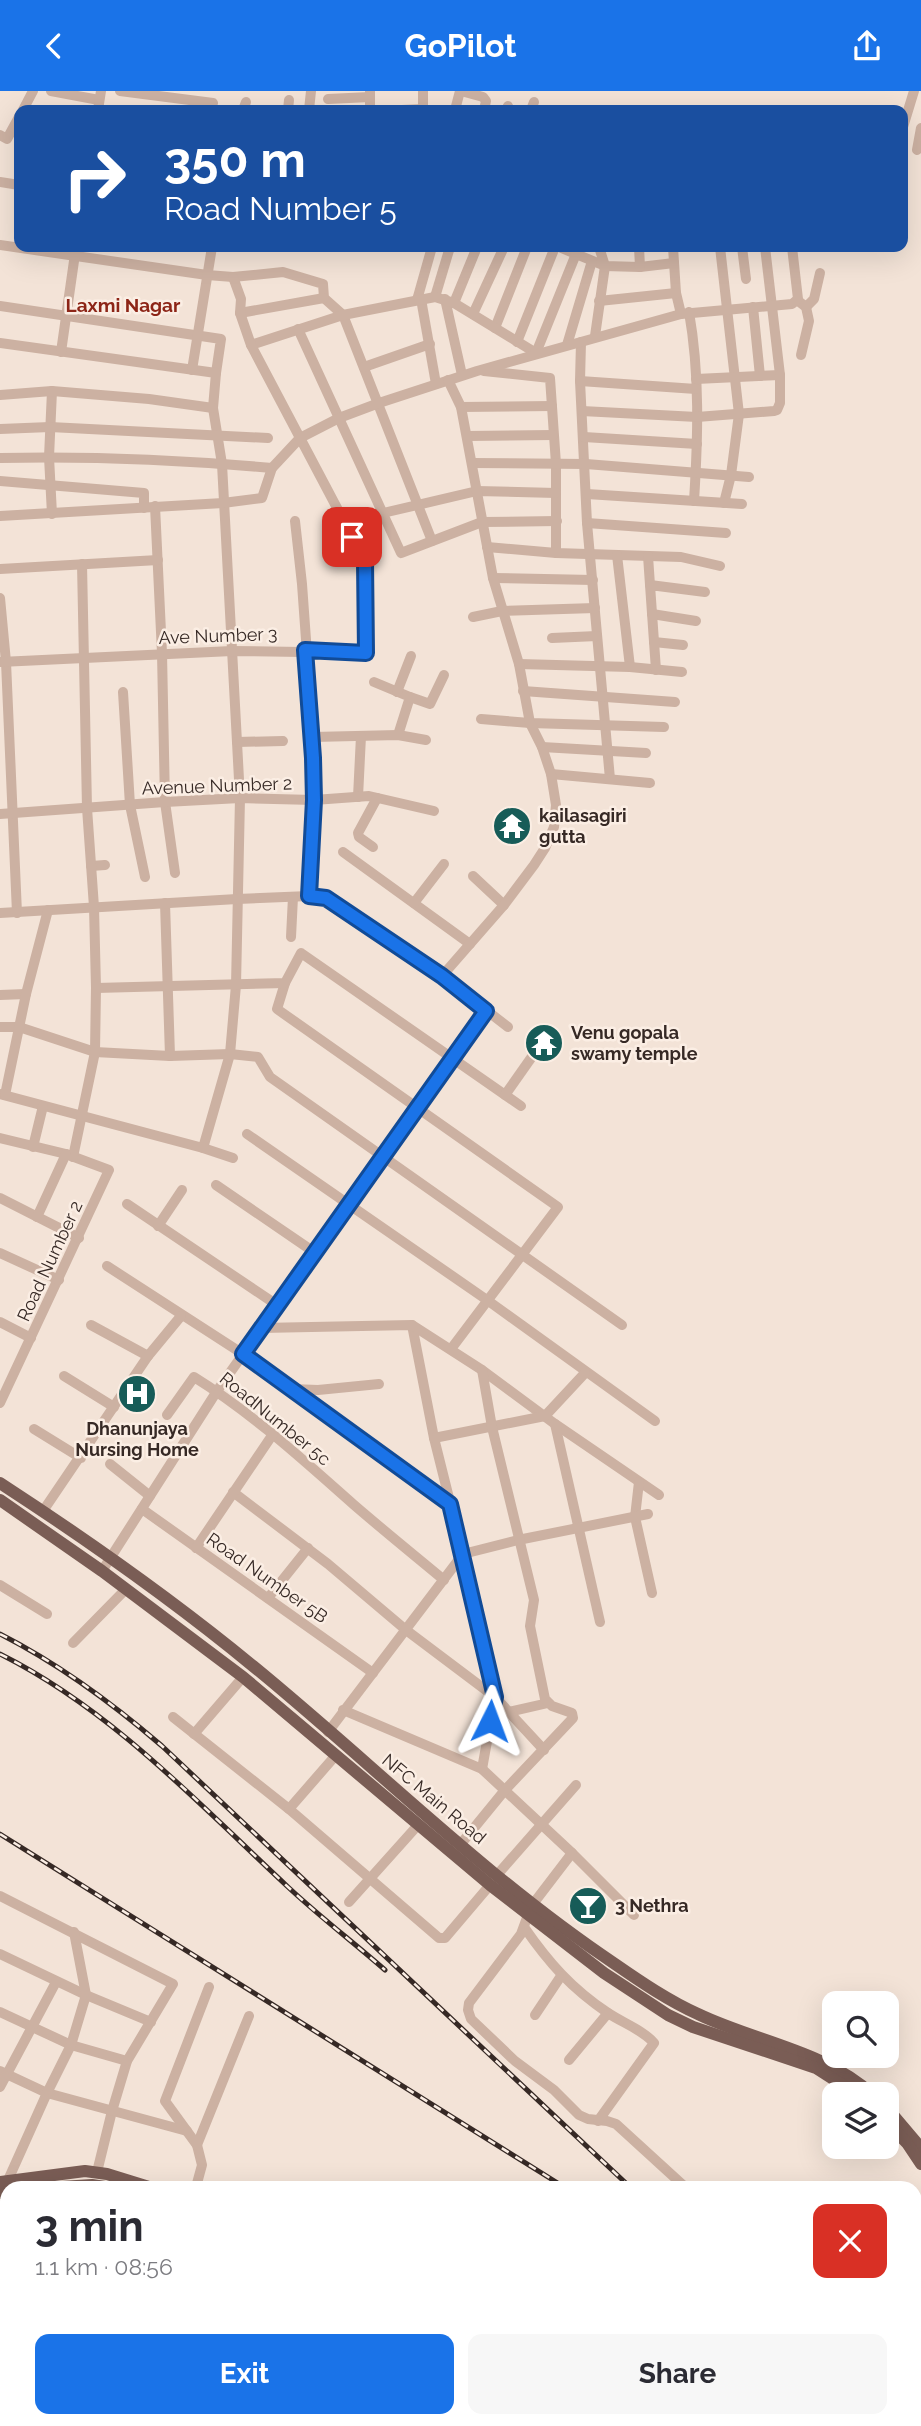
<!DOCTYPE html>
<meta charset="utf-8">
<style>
body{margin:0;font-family:Raleway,sans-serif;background:#f7f7f7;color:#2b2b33;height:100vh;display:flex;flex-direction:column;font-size:26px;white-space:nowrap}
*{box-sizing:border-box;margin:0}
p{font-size:23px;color:#7c7c81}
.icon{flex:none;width:38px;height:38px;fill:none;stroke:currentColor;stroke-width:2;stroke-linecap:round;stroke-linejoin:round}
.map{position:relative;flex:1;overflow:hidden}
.details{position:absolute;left:0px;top:2090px;width:922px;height:247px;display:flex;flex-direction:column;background:#fff;border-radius:21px 21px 0 0;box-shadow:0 7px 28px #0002}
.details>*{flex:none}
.top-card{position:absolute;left:14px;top:14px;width:894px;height:147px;border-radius:14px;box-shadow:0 7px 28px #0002;background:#1a4fa0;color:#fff;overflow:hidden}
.buttons{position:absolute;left:822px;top:1900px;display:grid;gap:14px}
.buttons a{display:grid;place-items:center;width:77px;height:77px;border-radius:14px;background:#fff;box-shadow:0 7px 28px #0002;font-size:35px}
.pin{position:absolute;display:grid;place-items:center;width:60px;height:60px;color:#fff;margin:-30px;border-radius:14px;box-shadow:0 4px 10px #0006}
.me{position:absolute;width:77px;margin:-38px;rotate:3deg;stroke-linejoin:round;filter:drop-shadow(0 0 5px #0008)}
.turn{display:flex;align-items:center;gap:24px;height:147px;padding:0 35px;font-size:32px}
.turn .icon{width:91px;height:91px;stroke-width:2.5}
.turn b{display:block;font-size:49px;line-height:60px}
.round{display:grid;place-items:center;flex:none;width:74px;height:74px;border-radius:14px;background:#f7f7f7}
.overview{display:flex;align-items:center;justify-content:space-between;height:119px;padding:0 35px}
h1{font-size:42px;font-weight:700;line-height:52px}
.button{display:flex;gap:14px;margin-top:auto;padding:14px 35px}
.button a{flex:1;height:80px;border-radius:14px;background:#1a73e8;color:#fff;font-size:28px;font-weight:700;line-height:80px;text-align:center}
.button a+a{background:#f7f7f7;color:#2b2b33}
header{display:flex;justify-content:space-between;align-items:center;height:91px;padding:0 35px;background:#1a73e8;color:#fff;font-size:32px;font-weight:700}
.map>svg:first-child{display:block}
</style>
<header><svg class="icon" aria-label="back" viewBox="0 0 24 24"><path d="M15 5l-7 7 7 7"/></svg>GoPilot<svg class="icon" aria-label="share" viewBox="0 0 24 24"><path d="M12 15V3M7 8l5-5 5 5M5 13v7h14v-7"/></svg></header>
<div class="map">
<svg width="921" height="2335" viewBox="0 0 921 2335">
<rect width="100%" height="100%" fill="#f3e3d7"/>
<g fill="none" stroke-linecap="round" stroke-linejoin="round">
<g stroke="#ccb1a2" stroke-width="10">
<path d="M51,0L99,9"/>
<path d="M120,0L213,12"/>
<path d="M461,0L483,6L486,10L484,19"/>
<path d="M370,1V19"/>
<path d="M328,8L370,6"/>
<path d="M23,19L33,0"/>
<path d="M98,19L101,0"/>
<path d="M243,19L246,11"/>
<path d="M288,19L289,9"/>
<path d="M309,19L311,0"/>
<path d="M402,19L423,18"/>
<path d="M423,19V0"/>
<path d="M455,19L460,0"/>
<path d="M506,19L508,15"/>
<path d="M531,19L534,11"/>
<path d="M903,36L914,0"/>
<path d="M0,44L7,48L19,26"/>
<path d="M917,59L921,37"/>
<path d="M0,91L19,94"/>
<path d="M0,154L207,184L233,186L283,181L323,193L324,207L343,224L432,450"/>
<path d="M559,156L605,175L640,176L674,172"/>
<path d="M639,156L640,176"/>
<path d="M673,156L676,202L681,223"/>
<path d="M720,156L739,323L731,384L724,412"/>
<path d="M742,156L746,188"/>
<path d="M435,206L450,156"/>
<path d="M421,208L436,293"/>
<path d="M445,208L462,284"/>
<path d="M417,209L432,156"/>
<path d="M797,209L806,216L809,230L801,264"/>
<path d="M599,210L676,202"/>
<path d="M454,212L477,156"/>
<path d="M0,215L221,248L216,282"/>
<path d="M753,216L760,285"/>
<path d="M806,216L814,208L820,182"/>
<path d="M689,221C700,283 698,347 694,410"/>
<path d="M240,222L324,207"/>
<path d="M473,223L504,156"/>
<path d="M495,237L527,156"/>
<path d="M298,238L401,462L482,431L557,430"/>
<path d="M595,245L605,175L599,156"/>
<path d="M517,251L555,156"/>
<path d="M581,251L580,290L587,432L610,688"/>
<path d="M0,252L216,282L213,317L222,373L240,707L236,894L230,963L203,1057"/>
<path d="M251,254L343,224L435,206L454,212L536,262L576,163"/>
<path d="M567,254L592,170"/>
<path d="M61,261L76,156"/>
<path d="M364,276L430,253"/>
<path d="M192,279L212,156"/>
<path d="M484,280L550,287L556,373V462"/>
<path d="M696,288L780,284L765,156"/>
<path d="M580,290L696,298"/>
<path d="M52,300L49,366L52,423"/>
<path d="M0,304L52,300L149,308L213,317"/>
<path d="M461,316L552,315"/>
<path d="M582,320L697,326L774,320L777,319L780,312V284"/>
<path d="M0,338L50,336L268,347"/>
<path d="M468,345L553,344"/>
<path d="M584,346L697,353"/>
<path d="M0,367C90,365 182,369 272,377"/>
<path d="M472,372L586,373L749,386"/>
<path d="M0,390L144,402V417"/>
<path d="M587,403L742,413"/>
<path d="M155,415L162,562L165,711L175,782"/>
<path d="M383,422L477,400L556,402"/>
<path d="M0,425L223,412L262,407L272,377L300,347L339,327L379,312L477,280L681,223L792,213L798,208L792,156"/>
<path d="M295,430L302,493L313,646L314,709L309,805"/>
<path d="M587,432L726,442"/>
<path d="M487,456L556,462L681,466L720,475"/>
<path d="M617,464L630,576"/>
<path d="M648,465L650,494"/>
<path d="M0,478L158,469"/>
<path d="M493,487L593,489"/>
<path d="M0,507L6,571L17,822"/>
<path d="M652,523L696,530"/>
<path d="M473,526L502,520L595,517"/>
<path d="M552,547L597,545"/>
<path d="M654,551L683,554"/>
<path d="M0,571L232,560L366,562L365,470L251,254L240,222L241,208L233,186"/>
<path d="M519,573L630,576L682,581"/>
<path d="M656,579L650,494L705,501"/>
<path d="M374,591L410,606L398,644"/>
<path d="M523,600L675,611"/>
<path d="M123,601L130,714L145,786"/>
<path d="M397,601L411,565"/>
<path d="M410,606L430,613L444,584"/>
<path d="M481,628L530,632L664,636"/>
<path d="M313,646L398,644L426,649"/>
<path d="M237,651L283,650"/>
<path d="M542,656L646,662"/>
<path d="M551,683L650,692"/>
<path d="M358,706L361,645"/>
<path d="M0,723L165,711L240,707L314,709L369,705L434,720"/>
<path d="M373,756L359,746L358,742L377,707"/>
<path d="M343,761L470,853"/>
<path d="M91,775L105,774"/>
<path d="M473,785L504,814"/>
<path d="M165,812L170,965"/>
<path d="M414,812L444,773"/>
<path d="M0,822L237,808L309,805L326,807L442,885L508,936"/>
<path d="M291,846L293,806"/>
<path d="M442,885L504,814L534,774L545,757L554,736L556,714L551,683L542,656L530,632L519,573L493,487L461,316L448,289"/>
<path d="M285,892L277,918L558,1116L451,1258"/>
<path d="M96,897L285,892L301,862L521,1015"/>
<path d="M0,904L26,903"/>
<path d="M0,936H19L95,961L170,965L230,963L258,966L270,986L622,1234"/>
<path d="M0,1003L203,1057L233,1067"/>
<path d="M5,1004L26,903L48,819"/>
<path d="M505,1004L536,960"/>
<path d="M247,1043L487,1209L655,1330"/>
<path d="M0,1047L66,1063L109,1079L0,1312"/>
<path d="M33,1056L43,1015"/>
<path d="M73,1066L95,961L96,897L94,816L87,717L82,473"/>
<path d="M216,1094L314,1161"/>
<path d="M0,1107L79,1147"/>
<path d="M127,1113L277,1214"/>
<path d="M37,1126L66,1063"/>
<path d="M158,1135L182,1099"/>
<path d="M0,1162L59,1189"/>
<path d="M107,1175L243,1263L450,1413"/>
<path d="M0,1231L31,1247"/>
<path d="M91,1234L148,1265"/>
<path d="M412,1234L434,1347L463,1463L495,1606L482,1678"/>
<path d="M261,1237L412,1234L482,1279L555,1333L659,1404"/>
<path d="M64,1285L114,1316"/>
<path d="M292,1298L318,1299L379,1293"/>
<path d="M167,1324L194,1286C252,1322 302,1368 353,1413C383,1439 414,1464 444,1489"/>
<path d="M555,1333L600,1531"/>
<path d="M34,1338L81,1367"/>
<path d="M434,1347L545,1325L585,1282"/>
<path d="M110,1373L150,1405"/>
<path d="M639,1391L635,1426L652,1502"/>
<path d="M233,1401L328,1473L406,1539L495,1606L544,1659"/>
<path d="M142,1418L373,1582"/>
<path d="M43,1420L148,1265L181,1225"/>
<path d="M196,1457L273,1343"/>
<path d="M102,1480L217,1300L486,920"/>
<path d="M0,1494L47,1523"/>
<path d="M268,1507L308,1457"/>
<path d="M73,1552L126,1498"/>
<path d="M343,1619L482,1678L572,1762L634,1824"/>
<path d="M509,1621L548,1612"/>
<path d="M173,1626L289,1718L439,1847H445L490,1794"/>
<path d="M328,1641L463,1463L518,1449L648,1423"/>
<path d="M194,1643L243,1586"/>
<path d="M289,1718L336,1664"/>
<path d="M460,1754L505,1699L573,1627L572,1622L552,1615L545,1608L530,1535L534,1509L492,1336L482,1279"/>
<path d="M497,1784L576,1694"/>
<path d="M0,1805L173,1893L127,1970L112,2020L97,2081"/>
<path d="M349,1811L418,1734"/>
<path d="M533,1813L572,1762"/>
<path d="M528,1824L521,1843L469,1912L468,1919L471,1928L515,1970L554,1999L579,2024L588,2028L607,2030L616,2033L685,2096"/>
<path d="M524,1836C549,1872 571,1897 608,1922C623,1932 643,1939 654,1952L598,2030"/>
<path d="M0,1863L86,1904L151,1931"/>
<path d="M0,1921L71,1954L127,1970"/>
<path d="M535,1924L561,1885"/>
<path d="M569,1969L608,1922"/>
<path d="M0,1980L47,2002L187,2040"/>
<path d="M0,1996L56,1891"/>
<path d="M197,2054L249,1925"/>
<path d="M9,2093L8,2089L47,2002L71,1954L86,1904L74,1841"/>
<path d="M196,2096L202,2074L197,2054L165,2010L209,1896"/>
<path d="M121,2335L128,2329"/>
<path d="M278,2335V2329"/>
<path d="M308,2335L311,2329"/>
<path d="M400,2335L403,2329"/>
<path d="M473,2335L476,2329"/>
<path d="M542,2335L544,2329"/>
<path d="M840,2335L844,2329"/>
</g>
<g stroke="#7a5d55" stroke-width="12">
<path d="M0,1392C86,1448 174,1510 253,1575C374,1674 485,1786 615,1873C641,1891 669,1910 698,1923C756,1951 824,1959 873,2004"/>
<path d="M0,1409L102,1480L243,1586L490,1794L604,1882L668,1924L693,1936L816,1977L858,2004"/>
<path d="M887,2017L921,2057"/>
<path d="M887,2031L907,2052L921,2073"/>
<path d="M0,2091L85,2080L107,2083L149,2096"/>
<path d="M61,2096L92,2094L105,2096"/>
<path d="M0,2102H7"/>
<path d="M915,2150L921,2137"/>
<path d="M915,2169L921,2160"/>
<path d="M628,2329L640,2335"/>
<path d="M653,2329L664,2335"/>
<path d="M801,2335L805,2329"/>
<path d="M812,2335L816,2329"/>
</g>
<defs>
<g id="rail">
<path d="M0,1543C59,1573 112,1612 162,1655L630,2096"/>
<path d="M0,1563C112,1619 198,1712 288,1796C319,1825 353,1851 385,1879"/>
<path d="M0,1743L564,2096"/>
<path d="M915,2309L921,2313"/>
<path d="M915,2325L921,2329"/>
</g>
</defs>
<use href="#rail" stroke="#362925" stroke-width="5"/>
<use href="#rail" stroke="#fbeee4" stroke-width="2.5" stroke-dasharray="8" stroke-linecap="butt"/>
</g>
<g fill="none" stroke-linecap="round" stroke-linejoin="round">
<defs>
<path id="route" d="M352,446L365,470L366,562L305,559L313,667L314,709L309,805L326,807L442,885L486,920L243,1263L450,1413L495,1606L490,1630"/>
</defs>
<use href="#route" stroke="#114b97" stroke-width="18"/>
<use href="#route" stroke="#1a73e8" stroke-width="12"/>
</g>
<defs>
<symbol id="temple-disc" viewBox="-11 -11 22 22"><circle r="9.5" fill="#175c58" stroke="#fbeee4"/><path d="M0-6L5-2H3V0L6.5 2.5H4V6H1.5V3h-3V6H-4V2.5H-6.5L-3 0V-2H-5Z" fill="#fff"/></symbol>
<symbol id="hospital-disc" viewBox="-11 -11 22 22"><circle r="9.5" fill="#175c58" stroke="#fbeee4"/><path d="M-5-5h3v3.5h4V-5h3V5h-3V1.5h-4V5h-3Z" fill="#fff"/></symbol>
<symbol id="bar-disc" viewBox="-11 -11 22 22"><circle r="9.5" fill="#175c58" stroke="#fbeee4"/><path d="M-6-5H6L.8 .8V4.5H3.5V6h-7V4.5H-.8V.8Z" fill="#fff"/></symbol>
</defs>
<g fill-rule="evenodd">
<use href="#temple-disc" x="490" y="713" width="44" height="44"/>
<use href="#temple-disc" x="522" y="930" width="44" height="44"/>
<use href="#hospital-disc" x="115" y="1281" width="44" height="44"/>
<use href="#bar-disc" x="566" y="1793" width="44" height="44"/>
</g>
<g text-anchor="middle" stroke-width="5" stroke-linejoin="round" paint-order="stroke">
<g font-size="18" fill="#362925" stroke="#fbeee4">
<text transform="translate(218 545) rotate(-2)" y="6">Ave Number 3</text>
<text transform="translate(217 695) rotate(-2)" y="6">Avenue Number 2</text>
<text transform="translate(50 1170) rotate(-65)" y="6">Road Number 2</text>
<text transform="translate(275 1328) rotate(39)" y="6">RoadNumber 5c</text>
<text transform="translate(267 1487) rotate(35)" y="6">Road Number 5B</text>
<text transform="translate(434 1708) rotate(40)" y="6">NFC Main Road</text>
</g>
<g font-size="18" font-weight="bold" fill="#362925" stroke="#fbeee4" text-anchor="start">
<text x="539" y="731">kailasagiri<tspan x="539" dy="21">gutta</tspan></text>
<text x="571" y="948">Venu gopala<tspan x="571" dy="21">swamy temple</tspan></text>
<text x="137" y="1344" text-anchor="middle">Dhanunjaya<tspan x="137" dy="21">Nursing Home</tspan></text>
<text x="615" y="1821">3 Nethra</text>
</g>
<g font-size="19" font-weight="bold" fill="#8d2517" stroke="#fbeee4">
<text x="123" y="221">Laxmi Nagar</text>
</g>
</g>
</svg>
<div class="buttons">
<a><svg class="icon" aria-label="search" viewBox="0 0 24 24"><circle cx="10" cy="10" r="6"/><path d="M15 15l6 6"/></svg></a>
<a><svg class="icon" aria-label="layers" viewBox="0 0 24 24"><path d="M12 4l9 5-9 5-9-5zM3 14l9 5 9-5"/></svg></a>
</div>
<div class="pin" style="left:352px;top:446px;background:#d93025"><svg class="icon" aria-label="arrive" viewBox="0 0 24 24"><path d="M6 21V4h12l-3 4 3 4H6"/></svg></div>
<svg class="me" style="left:490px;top:1630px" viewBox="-20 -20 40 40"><path d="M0-17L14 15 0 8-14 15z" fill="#1a73e8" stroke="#fff" stroke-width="4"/></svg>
<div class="top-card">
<div class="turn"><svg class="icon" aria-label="right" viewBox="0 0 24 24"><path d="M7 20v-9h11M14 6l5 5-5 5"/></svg><div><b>350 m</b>Road Number 5</div></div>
</div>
<section class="details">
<div class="overview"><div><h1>3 min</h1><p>1.1 km · 08:56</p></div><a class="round" style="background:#d93025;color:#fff"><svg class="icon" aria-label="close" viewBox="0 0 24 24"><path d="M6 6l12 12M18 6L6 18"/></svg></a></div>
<div class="button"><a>Exit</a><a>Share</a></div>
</section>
</div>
